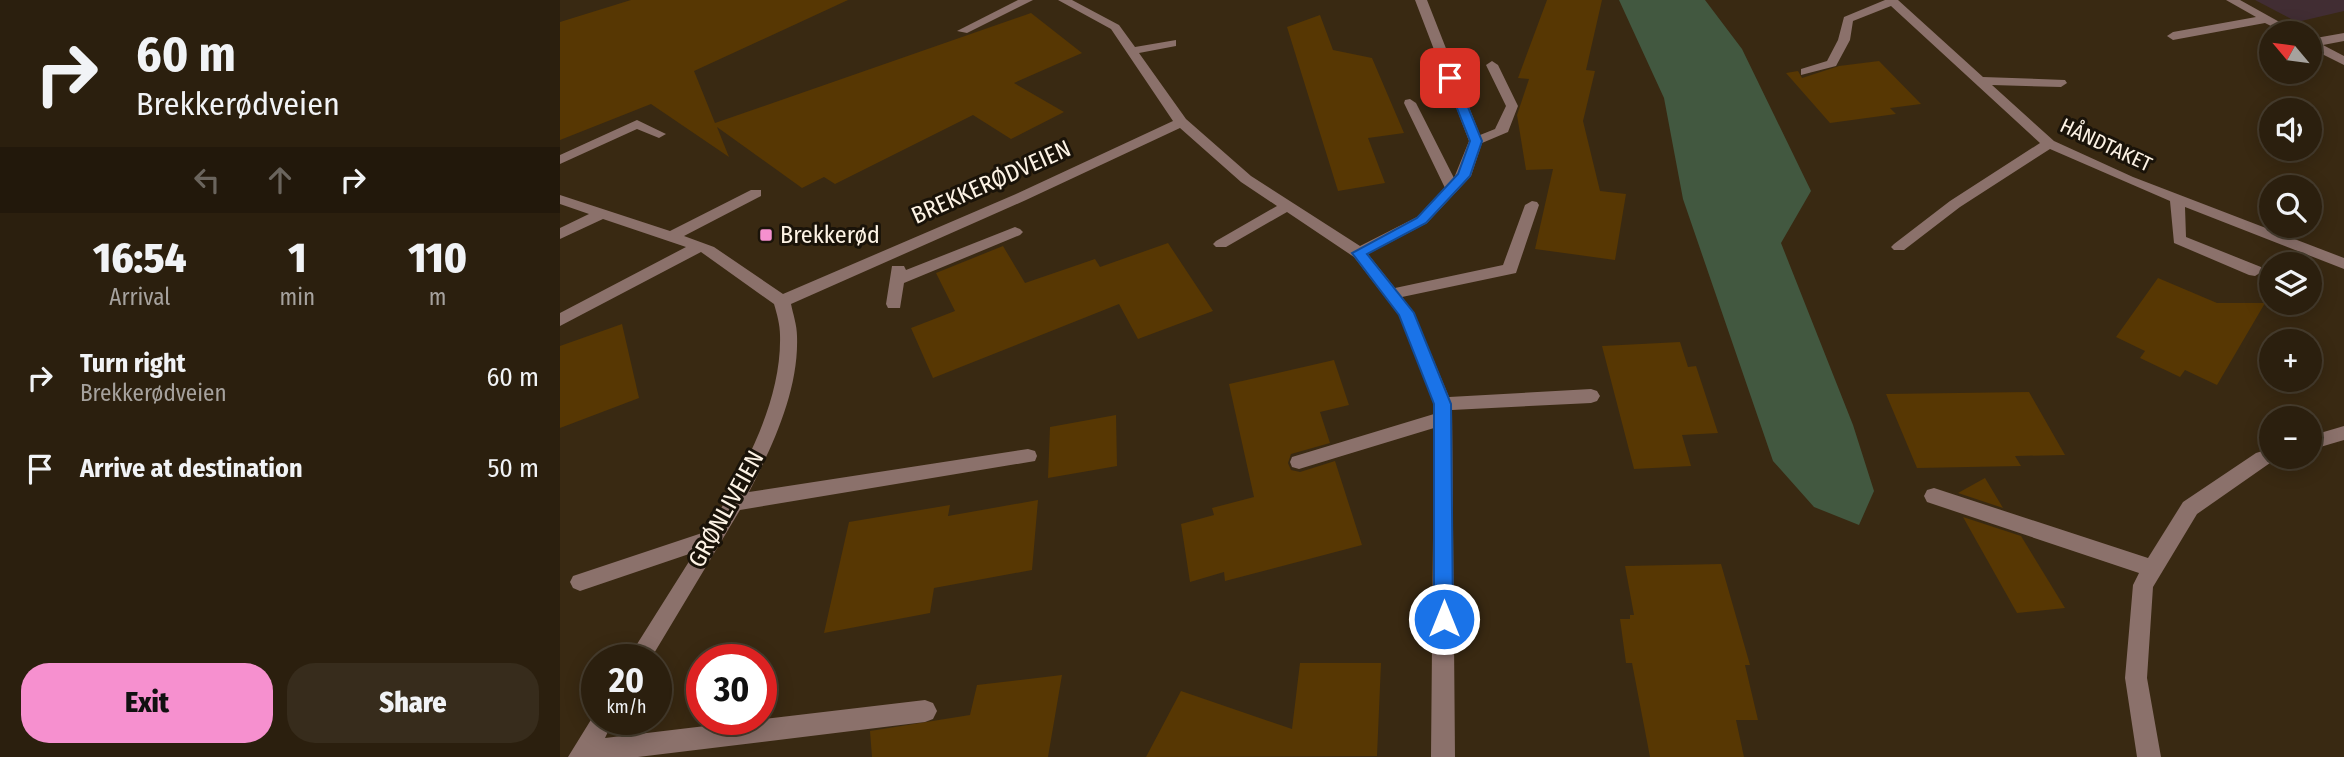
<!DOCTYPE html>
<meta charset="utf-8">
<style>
body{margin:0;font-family:"Fira Sans Condensed",sans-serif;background:#372c1c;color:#f1f3f6;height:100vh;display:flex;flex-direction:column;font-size:26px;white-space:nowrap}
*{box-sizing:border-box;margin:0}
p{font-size:23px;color:#a6a29e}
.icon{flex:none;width:38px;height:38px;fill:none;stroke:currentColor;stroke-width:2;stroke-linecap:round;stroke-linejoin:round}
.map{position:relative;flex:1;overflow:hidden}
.drawer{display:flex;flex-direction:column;background:#2b1f0e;width:560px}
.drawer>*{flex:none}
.banner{background:#2b1f0e;color:#f1f3f6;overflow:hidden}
.needle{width:46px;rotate:299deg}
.controls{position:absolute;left:1699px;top:21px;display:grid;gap:14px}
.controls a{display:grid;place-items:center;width:63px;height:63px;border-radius:50%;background:#2b1f0e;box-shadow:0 4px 18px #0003,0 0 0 2px #473d2e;font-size:35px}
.speed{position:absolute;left:21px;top:644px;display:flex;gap:14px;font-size:35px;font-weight:700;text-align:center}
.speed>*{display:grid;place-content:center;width:91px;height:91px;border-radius:50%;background:#2b1f0e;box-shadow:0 4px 18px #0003,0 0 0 2px #473d2e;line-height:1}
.speed small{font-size:18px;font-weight:400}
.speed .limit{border:10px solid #d22;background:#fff;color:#111}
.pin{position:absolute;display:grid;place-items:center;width:60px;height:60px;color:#fff;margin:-30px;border-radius:14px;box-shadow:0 4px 10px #0006}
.me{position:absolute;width:77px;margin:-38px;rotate:0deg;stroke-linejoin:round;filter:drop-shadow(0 0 5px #0008)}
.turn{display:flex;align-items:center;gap:24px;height:147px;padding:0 21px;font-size:32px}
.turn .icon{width:91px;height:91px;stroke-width:2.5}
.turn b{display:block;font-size:49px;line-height:60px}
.lanes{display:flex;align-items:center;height:66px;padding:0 21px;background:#0003;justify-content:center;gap:35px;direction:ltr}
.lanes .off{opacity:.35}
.eta{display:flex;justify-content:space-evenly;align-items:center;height:119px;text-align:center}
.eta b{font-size:42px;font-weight:800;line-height:49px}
.action{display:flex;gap:14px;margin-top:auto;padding:14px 21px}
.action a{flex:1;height:80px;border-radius:28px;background:#f690cf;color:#111;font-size:28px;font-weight:800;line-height:80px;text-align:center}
.action a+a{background:#372c1c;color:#f1f3f6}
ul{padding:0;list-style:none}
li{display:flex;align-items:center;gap:21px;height:91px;padding:0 21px}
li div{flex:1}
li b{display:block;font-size:26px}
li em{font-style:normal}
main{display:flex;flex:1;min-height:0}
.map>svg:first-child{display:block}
</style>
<main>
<section class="drawer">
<div class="banner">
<div class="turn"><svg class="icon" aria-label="right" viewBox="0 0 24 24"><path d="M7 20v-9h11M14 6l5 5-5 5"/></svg><div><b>60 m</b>Brekkerødveien</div></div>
<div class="lanes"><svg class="icon off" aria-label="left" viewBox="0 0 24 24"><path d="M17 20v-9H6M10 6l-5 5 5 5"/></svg><svg class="icon off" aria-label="ahead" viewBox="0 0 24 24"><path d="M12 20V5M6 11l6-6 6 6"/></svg><svg class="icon" aria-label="right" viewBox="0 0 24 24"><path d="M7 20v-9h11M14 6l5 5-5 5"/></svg></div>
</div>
<div class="eta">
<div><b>16:54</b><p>Arrival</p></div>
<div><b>1</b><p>min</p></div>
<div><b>110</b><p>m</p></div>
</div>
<ul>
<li><svg class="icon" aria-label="right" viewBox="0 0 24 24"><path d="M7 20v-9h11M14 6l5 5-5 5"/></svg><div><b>Turn right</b><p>Brekkerødveien</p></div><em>60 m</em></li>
<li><svg class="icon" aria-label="arrive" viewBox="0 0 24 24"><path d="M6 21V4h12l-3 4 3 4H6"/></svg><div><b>Arrive at destination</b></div><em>50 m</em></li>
</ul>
<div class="action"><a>Exit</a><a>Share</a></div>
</section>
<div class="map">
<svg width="1784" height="757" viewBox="0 0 1784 757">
<rect width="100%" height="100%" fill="#392912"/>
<path fill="#412d33" d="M1695,0H1784V11L1737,22Z"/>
<path fill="#425840" d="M1059,0H1145L1182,49L1251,191L1221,243L1293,425L1314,491L1299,525L1254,507L1213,461L1123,199L1104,98Z"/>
<g fill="#573703">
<path d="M71,0H288L134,71L155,123L471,13L522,53L454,83L504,112L451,139L413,115L275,184L264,177L242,188L157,127L169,157L91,104L0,140V22Z"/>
<path d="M987,0H1042L1026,70L1035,71L1023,121L1040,191L1066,194L1055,260L975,249L993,169L966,170L957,115L969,79L958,78Z"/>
<path d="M760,15L773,50L812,58L844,133L808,138L825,183L778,191L727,27Z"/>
<path d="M1319,61L1361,104L1330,108L1336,114L1270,123L1226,73L1238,71L1242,78L1279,66Z"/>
<path d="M608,243L653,311L578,339L559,304L373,378L351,328L395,311L376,273L443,246L465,283L535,259L540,267Z"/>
<path d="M1598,278L1657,303H1705L1657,385L1625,370L1620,377L1580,358L1585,351L1556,337Z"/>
<path d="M62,324L79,398L0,428V346Z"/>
<path d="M1120,342L1128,367L1136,366L1158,433L1122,435L1131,466L1074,469L1042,346Z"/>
<path d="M774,360L789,405L760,412L770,443L731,454L728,463L731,470L740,472L775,461L802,545L665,581L664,572L630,582L621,524L654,515L652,508L694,497L669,384Z"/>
<path d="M1469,392L1505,455L1455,456L1461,466L1357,468L1326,394Z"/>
<path d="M556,415L557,466L488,478L490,427Z"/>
<path d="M1425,478L1443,508L1398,493Z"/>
<path d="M478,500L472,570L374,588L370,613L264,633L289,522L390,505L388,516Z"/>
<path d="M1403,517L1461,536L1505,608L1457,613Z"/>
<path d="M1161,564L1190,665H1185L1198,720H1176L1184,757H1090L1072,663H1066L1060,619H1070V615H1074L1065,566Z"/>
<path d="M740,663H821L817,756L586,757L621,691L732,729Z"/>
<path d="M502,675L488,757H312L310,731L410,715L417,685Z"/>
</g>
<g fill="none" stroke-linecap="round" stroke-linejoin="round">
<g fill="#8b716b" fill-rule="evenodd">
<path d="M458,0H473L407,33L397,31Z"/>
<path d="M498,0H512L559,25L575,47L616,40V46L579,53L626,119L691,176L800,246L857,217L885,188L844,103L845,100L850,99L856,103L894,178L909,141L855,0H867L920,135L935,129L946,106L926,65L932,61L938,65L958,106L948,132L922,143L911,176L867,223L808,254L835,288L943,265L965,205L972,201L977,202L979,205L956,273L842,297L854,313L889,397L1031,389L1037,391L1040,396L1037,401L1031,403L892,410L895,757H871L874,428L739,469L732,467L730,462L732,457L874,414V404L839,315L794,257L727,212L666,247H656L653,244L656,241L717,206L681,182L620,128L466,200L231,304C233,314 237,325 237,336C239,390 213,445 189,492L468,449L475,451L477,456L475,461L180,510L90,660H67L135,552L20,591L13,588L10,582L13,576L148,531C181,474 222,404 220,335C220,325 217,314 214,304L141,252L0,326V313L126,247L43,219L0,239V228L29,214L0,204V195L110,231L191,190H201V196L124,236L154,247L223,294L456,194L613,121L551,29Z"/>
<path d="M1325,0H1338L1423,77L1505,80L1507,83L1501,87L1432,85L1494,141L1573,177L1784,258V269L1625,207L1626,237L1701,267L1703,271L1695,276L1689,275L1614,243L1610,201L1490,149L1400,207L1344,250H1334L1331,247L1334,244L1390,201L1480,143L1331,6L1293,21L1290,40L1276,66L1241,75V69L1267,61L1278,40L1284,17Z"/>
<path d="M1666,0H1680L1739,33H1725L1705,23L1613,40L1607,36L1613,32L1696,17Z"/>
<path d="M1784,33V41L1763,45L1784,56V65L1750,48V39Z"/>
<path d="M77,120L106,134L99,138L77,129L0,164V155Z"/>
<path d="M455,227L460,229L463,232L460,235L344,283L340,308H328L326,304L332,266H344L346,270Z"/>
<path d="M1784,426V440L1750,450V436Z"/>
<path d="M1712,448V457H1720L1719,460L1710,463L1637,514L1593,587L1587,678L1601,757H1577L1565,678L1573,585L1579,573L1367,502L1364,496L1367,490L1374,488L1588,558L1623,502L1696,453Z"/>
<path d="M365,700L373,703L377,711L373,719L365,722L78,757H8L37,710V719H54L45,738Z"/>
</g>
</g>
<path fill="#1a73e8" stroke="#114b97" stroke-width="2" d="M890,75L896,78L922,141L910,176L866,223L807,254L854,313L891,404L893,619L890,625L884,628L877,625L874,619V404L839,315L792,253L857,218L898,174L910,141L885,78Z"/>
<rect fill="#f690cf" stroke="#1a1309" stroke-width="2.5" x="199" y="228" width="14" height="14" rx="3.5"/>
<g text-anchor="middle" stroke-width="6" stroke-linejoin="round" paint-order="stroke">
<g font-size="21" fill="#fdf3e5" stroke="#1a1309">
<text transform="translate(1546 145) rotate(25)" y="7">HÅNDTAKET</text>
</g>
<g font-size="24" fill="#fdf3e5" stroke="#1a1309">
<text transform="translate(431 182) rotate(-24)" y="8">BREKKERØDVEIEN</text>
<text transform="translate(166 509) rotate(-61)" y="8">GRØNLIVEIEN</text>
</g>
<g font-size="24" fill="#fdf3e5" stroke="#1a1309" text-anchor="start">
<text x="220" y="243">Brekkerød</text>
</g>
</g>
</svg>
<div class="controls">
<a><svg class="needle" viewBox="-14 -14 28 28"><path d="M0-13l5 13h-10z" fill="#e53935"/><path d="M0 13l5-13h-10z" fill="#a6a29e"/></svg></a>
<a><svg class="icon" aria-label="sound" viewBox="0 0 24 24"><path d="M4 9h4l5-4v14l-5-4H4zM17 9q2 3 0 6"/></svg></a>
<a><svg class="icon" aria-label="search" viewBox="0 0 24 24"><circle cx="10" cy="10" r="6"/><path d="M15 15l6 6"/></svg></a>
<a><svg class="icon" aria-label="layers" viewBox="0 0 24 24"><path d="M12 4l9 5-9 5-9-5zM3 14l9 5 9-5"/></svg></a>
<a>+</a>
<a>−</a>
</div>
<div class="speed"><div>20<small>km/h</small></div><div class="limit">30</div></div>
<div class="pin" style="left:890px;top:78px;background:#d93025"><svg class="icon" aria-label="arrive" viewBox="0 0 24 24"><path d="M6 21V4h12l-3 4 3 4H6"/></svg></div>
<svg class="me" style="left:884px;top:619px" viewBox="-20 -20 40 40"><circle r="17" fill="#1a73e8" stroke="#fff" stroke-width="3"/><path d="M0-11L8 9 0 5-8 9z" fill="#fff"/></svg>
</div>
</main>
